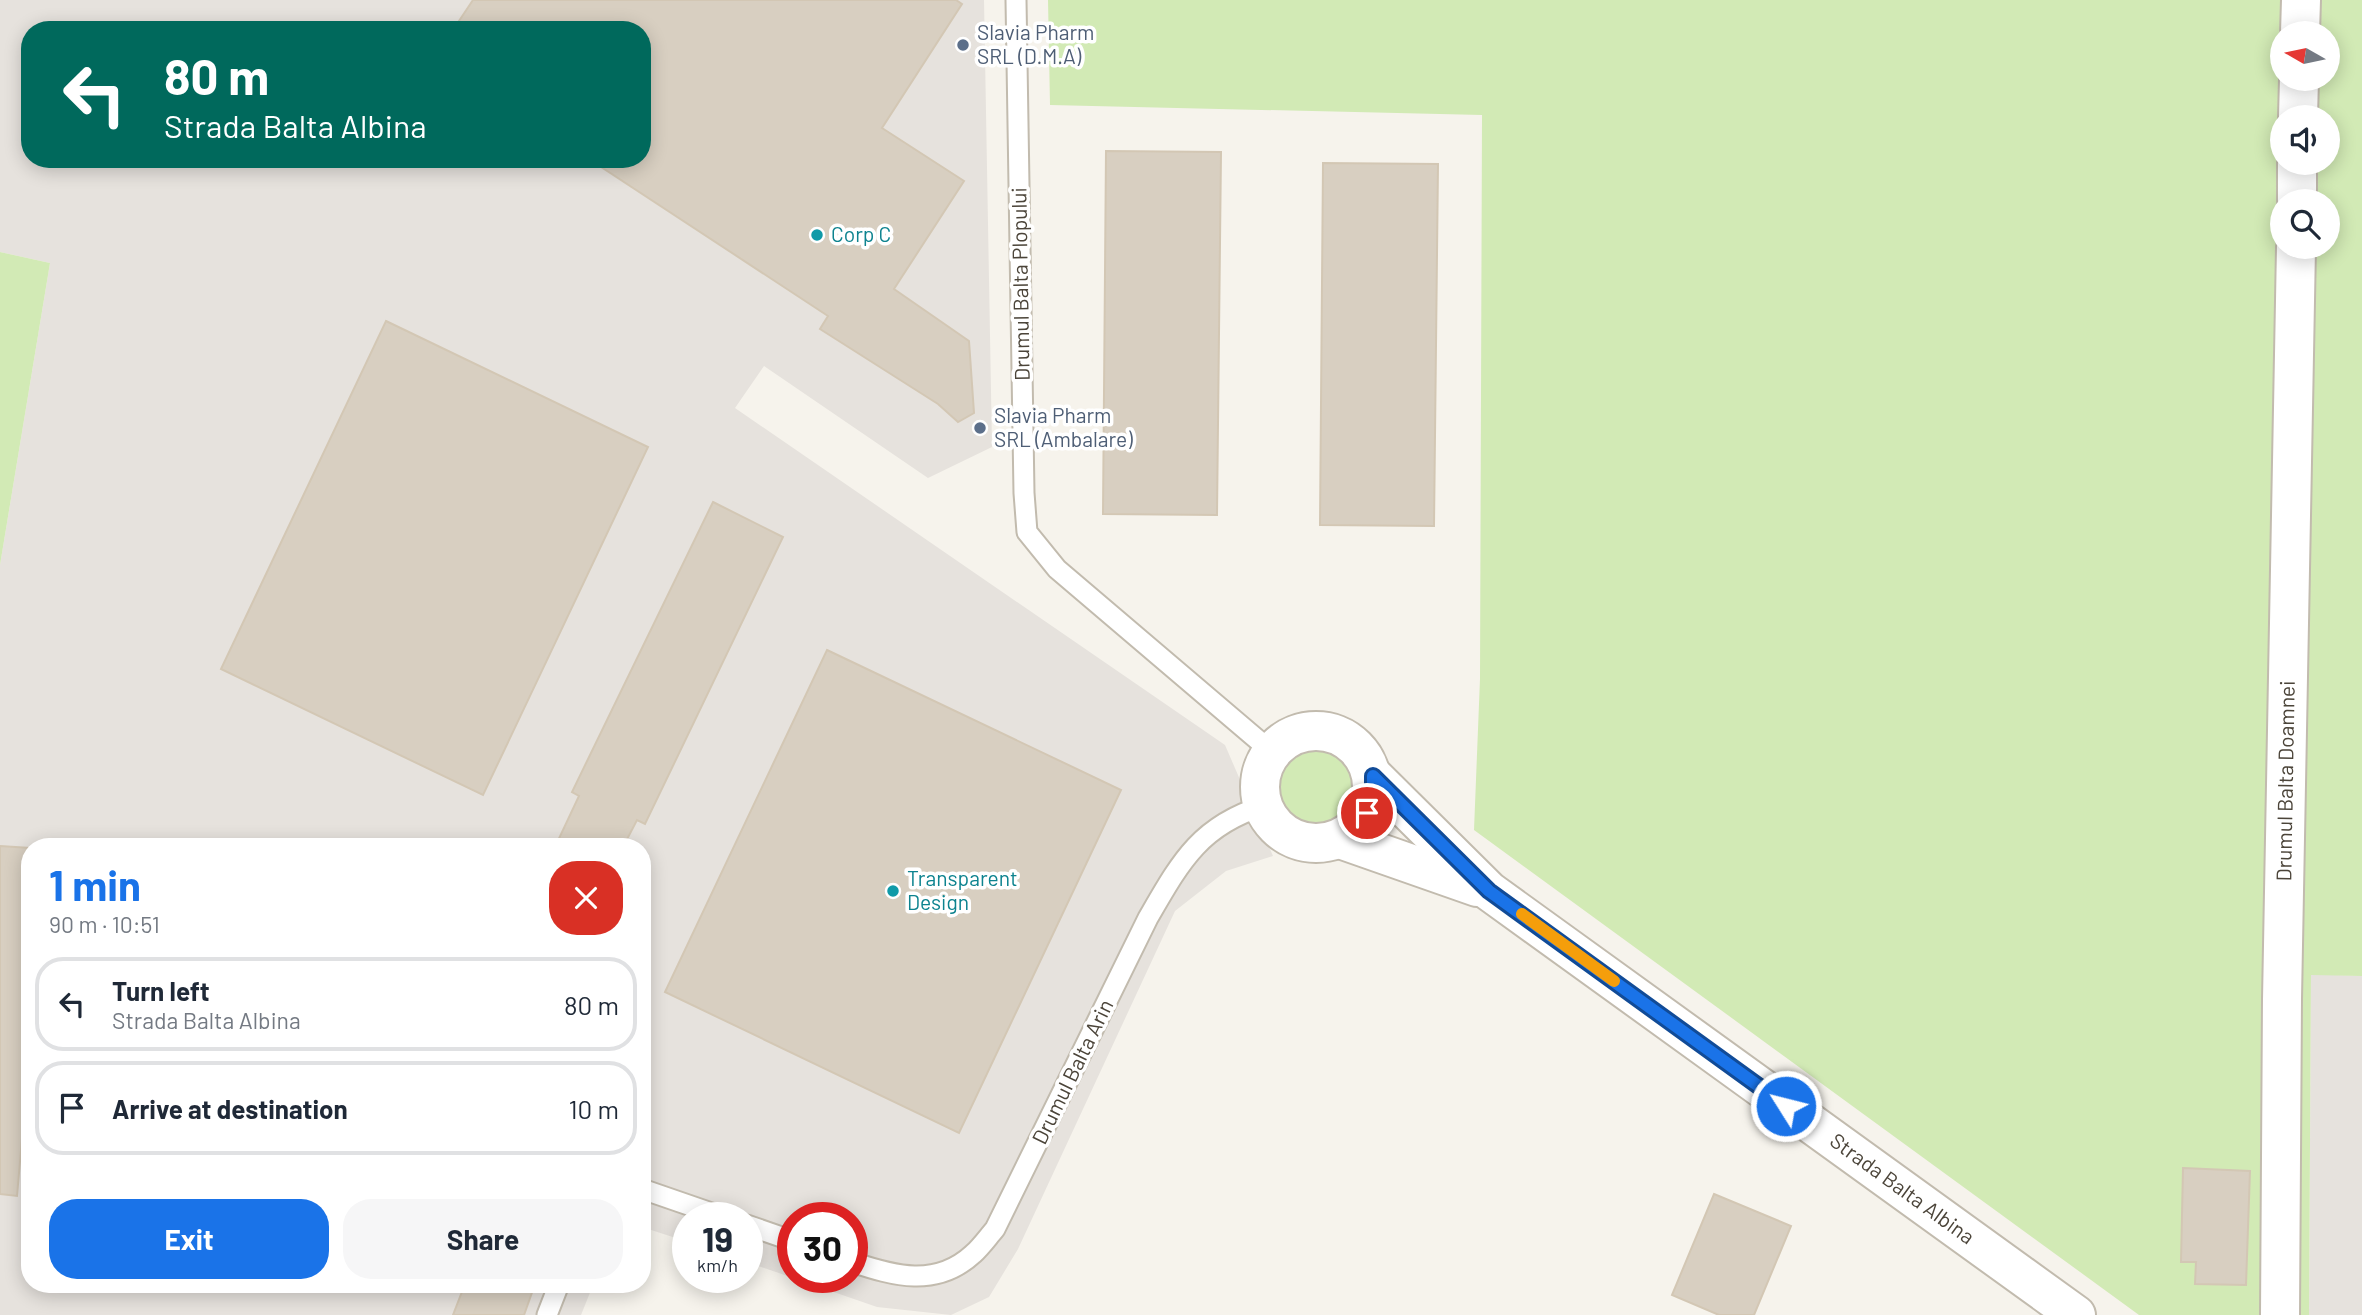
<!DOCTYPE html>
<meta charset="utf-8">
<style>
body{margin:0;font-family:Barlow,sans-serif;background:#f6f6f7;color:#1f2937;height:100vh;display:flex;flex-direction:column;font-size:26px;white-space:nowrap}
*{box-sizing:border-box;margin:0}
p{font-size:23px;color:#747a83}
.icon{flex:none;width:38px;height:38px;fill:none;stroke:currentColor;stroke-width:2;stroke-linecap:round;stroke-linejoin:round}
.map{position:relative;flex:1;overflow:hidden}
.drawer{position:absolute;left:21px;top:838px;width:630px;height:455px;display:flex;flex-direction:column;background:#fff;border-radius:28px;box-shadow:0 4px 18px #0003}
.drawer>*{flex:none}
.top-card{position:absolute;left:21px;top:21px;width:630px;height:147px;border-radius:28px;box-shadow:0 4px 18px #0003;background:#00695c;color:#fff;overflow:hidden}
.needle{width:46px;rotate:279deg}
.buttons{position:absolute;left:2270px;top:21px;display:grid;gap:14px}
.buttons a{display:grid;place-items:center;width:70px;height:70px;border-radius:50%;background:#fff;box-shadow:0 4px 18px #0003;font-size:35px}
.speed{position:absolute;left:672px;top:1202px;display:flex;gap:14px;font-size:35px;font-weight:700;text-align:center}
.speed>*{display:grid;place-content:center;width:91px;height:91px;border-radius:50%;background:#fff;box-shadow:0 4px 18px #0003;line-height:1}
.speed small{font-size:18px;font-weight:400}
.speed .limit{border:10px solid #d22;background:#fff;color:#111}
.pin{position:absolute;display:grid;place-items:center;width:60px;height:60px;color:#fff;margin:-30px;border:4px solid #fff;border-radius:50%;box-shadow:0 2px 7px #0007}
.me{position:absolute;width:77px;margin:-38px;rotate:306deg;stroke-linejoin:round;filter:drop-shadow(0 0 5px #0008)}
.turn{display:flex;align-items:center;gap:24px;height:147px;padding:0 28px;font-size:32px}
.turn .icon{width:91px;height:91px;stroke-width:2.5}
.turn b{display:block;font-size:49px;line-height:60px}
.round{display:grid;place-items:center;flex:none;width:74px;height:74px;border-radius:28px;background:#f6f6f7}
.headline{display:flex;align-items:center;justify-content:space-between;height:119px;padding:0 28px}
h1{font-size:42px;font-weight:700;line-height:52px;color:#1a73e8}
.action{display:flex;gap:14px;margin-top:auto;padding:14px 28px}
.action a{flex:1;height:80px;border-radius:28px;background:#1a73e8;color:#fff;font-size:28px;font-weight:700;line-height:80px;text-align:center}
.action a+a{background:#f6f6f7;color:#1f2937}
ul{padding:0;list-style:none}
li{display:flex;align-items:center;gap:21px;height:94px;margin:0 14px 10px;padding:0 14px;border:4px solid #e0e1e3;border-radius:28px}
li div{flex:1}
li b{display:block;font-size:26px}
li em{font-style:normal}
.map>svg:first-child{display:block}
</style>
<div class="map">
<svg width="2362" height="1315" viewBox="0 0 2362 1315">
<rect width="100%" height="100%" fill="#f6f3ec"/>
<g fill="#e6e2dd" fill-rule="evenodd">
<path d="M0,0H984L992,447L928,478L764,366L735,408L1225,745L1273,856L1226,871L1175,911L1018,1249L989,1297L951,1315L877,1307L747,1262V1218H688V1242L642,1227V847H30V1284L593,1285L581,1315H0V565L50,263L0,252ZM30,30H642V159H30ZM793,1218H852V1278H793Z"/>
<path d="M2311,974L2362,976V1315H2309Z"/>
</g>
<g fill="#d2eab5" fill-rule="evenodd">
<path d="M1048,0H2362V976L2311,975L2309,1315H2139L1474,830L1480,679L1482,115L1050,105ZM2282,33H2328V79H2282ZM2282,117H2328V163H2282ZM2282,201H2328V247H2282Z"/>
<path d="M0,252L50,263L0,565Z"/>
<circle cx="1317" cy="786" r="38"/>
</g>
<g fill="#d8cfc1" stroke="#d3c7b4" stroke-width="2">
<path d="M473,0H956L962,4L882,128L964,181L894,289L969,341L974,413L958,422L938,404L820,329L828,316L589,159H642V30H453Z"/>
<path d="M1106,151L1221,152L1217,515L1103,514Z"/>
<path d="M1323,163L1438,164L1434,526L1320,525Z"/>
<path d="M386,321L648,447L483,795L221,669Z"/>
<path d="M713,502L783,537L645,824L637,820L623,847H555L579,796L572,792Z"/>
<path d="M827,650L1121,790L959,1133L665,992Z"/>
<path d="M0,846L30,848V1048L17,1196L0,1194Z"/>
<path d="M2183,1168L2250,1171L2246,1285L2195,1284L2196,1262H2181Z"/>
<path d="M1714,1194L1791,1226L1754,1315H1719L1672,1295Z"/>
<path d="M465,1284H535L524,1315H453Z"/>
</g>
<g fill="none" stroke-linecap="round" stroke-linejoin="round">
<defs>
<g id="service">
<path d="M1016,0L1024,493L1027,532L1057,569L1272,752"/>
<path d="M642,1189L726,1218"/>
<path d="M747,1225L793,1241"/>
<path d="M852,1262C894,1276 936,1288 973,1254C981,1247 988,1237 995,1229L1148,918C1180,863 1199,826 1263,806"/>
<path d="M547,1315L559,1284"/>
</g>
<g id="minor">
<path d="M2300,33L2301,0"/>
<path d="M2298,117L2299,79"/>
<path d="M2297,201V163"/>
<circle cx="1316" cy="787" r="56"/>
<path d="M1373,776L1489,891L2076,1315"/>
<path d="M1340,839L1477,887"/>
<path d="M2280,1315L2282,999L2296,247"/>
</g>
</defs>
<use href="#service" stroke="#c2bbae" stroke-width="23"/>
<use href="#minor" stroke="#c2bbae" stroke-width="42"/>
<use href="#service" stroke="#fff" stroke-width="19"/>
<use href="#minor" stroke="#fff" stroke-width="38"/>
</g>
<g fill="none" stroke-linecap="round" stroke-linejoin="round">
<defs>
<path id="route" d="M1367,813L1373,795V776L1489,891L1786,1106"/>
</defs>
<use href="#route" stroke="#114b97" stroke-width="18"/>
<use href="#route" stroke="#1a73e8" stroke-width="12"/>
<path stroke="#f59e0b" stroke-width="12" d="M1522,914L1614,981"/>
</g>
<g fill="#5c6f8a" stroke="#fff" stroke-width="2.5">
<circle cx="963" cy="45" r="7"/>
<circle cx="980" cy="428" r="7"/>
</g>
<g fill="#0f9aa8" stroke="#fff" stroke-width="2.5">
<circle cx="817" cy="235" r="7"/>
<circle cx="893" cy="891" r="7"/>
</g>
<g text-anchor="middle" stroke-width="7" stroke-linejoin="round" paint-order="stroke">
<g font-size="21" fill="#4e5e75" stroke="#fff" text-anchor="start">
<text x="977" y="40">Slavia Pharm<tspan x="977" dy="24">SRL (D.M.A)</tspan></text>
<text x="994" y="423">Slavia Pharm<tspan x="994" dy="24">SRL (Ambalare)</tspan></text>
</g>
<g font-size="21" fill="#0d838f" stroke="#fff" text-anchor="start">
<text x="831" y="242">Corp C</text>
<text x="907" y="886">Transparent<tspan x="907" dy="24">Design</tspan></text>
</g>
<g font-size="21" fill="#4b4439" stroke="#fff">
<text transform="translate(1021 284) rotate(-91)" y="7">Drumul Balta Plopului</text>
<text transform="translate(2286 781) rotate(-89)" y="7">Drumul Balta Doamnei</text>
<text transform="translate(1073 1072) rotate(-64)" y="7">Drumul Balta Arin</text>
<text transform="translate(1902 1189) rotate(36)" y="7">Strada Balta Albina</text>
</g>
</g>
</svg>
<div class="buttons">
<a><svg class="needle" viewBox="-14 -14 28 28"><path d="M0-13l5 13h-10z" fill="#e53935"/><path d="M0 13l5-13h-10z" fill="#747a83"/></svg></a>
<a><svg class="icon" aria-label="sound" viewBox="0 0 24 24"><path d="M4 9h4l5-4v14l-5-4H4zM17 9q2 3 0 6"/></svg></a>
<a><svg class="icon" aria-label="search" viewBox="0 0 24 24"><circle cx="10" cy="10" r="6"/><path d="M15 15l6 6"/></svg></a>
</div>
<div class="speed"><div>19<small>km/h</small></div><div class="limit">30</div></div>
<div class="pin" style="left:1367px;top:813px;background:#d93025"><svg class="icon" aria-label="arrive" viewBox="0 0 24 24"><path d="M6 21V4h12l-3 4 3 4H6"/></svg></div>
<svg class="me" style="left:1786px;top:1106px" viewBox="-20 -20 40 40"><circle r="17" fill="#1a73e8" stroke="#fff" stroke-width="3"/><path d="M0-11L8 9 0 5-8 9z" fill="#fff"/></svg>
<div class="top-card">
<div class="turn"><svg class="icon" aria-label="left" viewBox="0 0 24 24"><path d="M17 20v-9H6M10 6l-5 5 5 5"/></svg><div><b>80 m</b>Strada Balta Albina</div></div>
</div>
<section class="drawer">
<div class="headline"><div><h1>1 min</h1><p>90 m · 10:51</p></div><a class="round" style="background:#d93025;color:#fff"><svg class="icon" aria-label="close" viewBox="0 0 24 24"><path d="M6 6l12 12M18 6L6 18"/></svg></a></div>
<ul>
<li><svg class="icon" aria-label="left" viewBox="0 0 24 24"><path d="M17 20v-9H6M10 6l-5 5 5 5"/></svg><div><b>Turn left</b><p>Strada Balta Albina</p></div><em>80 m</em></li>
<li><svg class="icon" aria-label="arrive" viewBox="0 0 24 24"><path d="M6 21V4h12l-3 4 3 4H6"/></svg><div><b>Arrive at destination</b></div><em>10 m</em></li>
</ul>
<div class="action"><a>Exit</a><a>Share</a></div>
</section>
</div>
